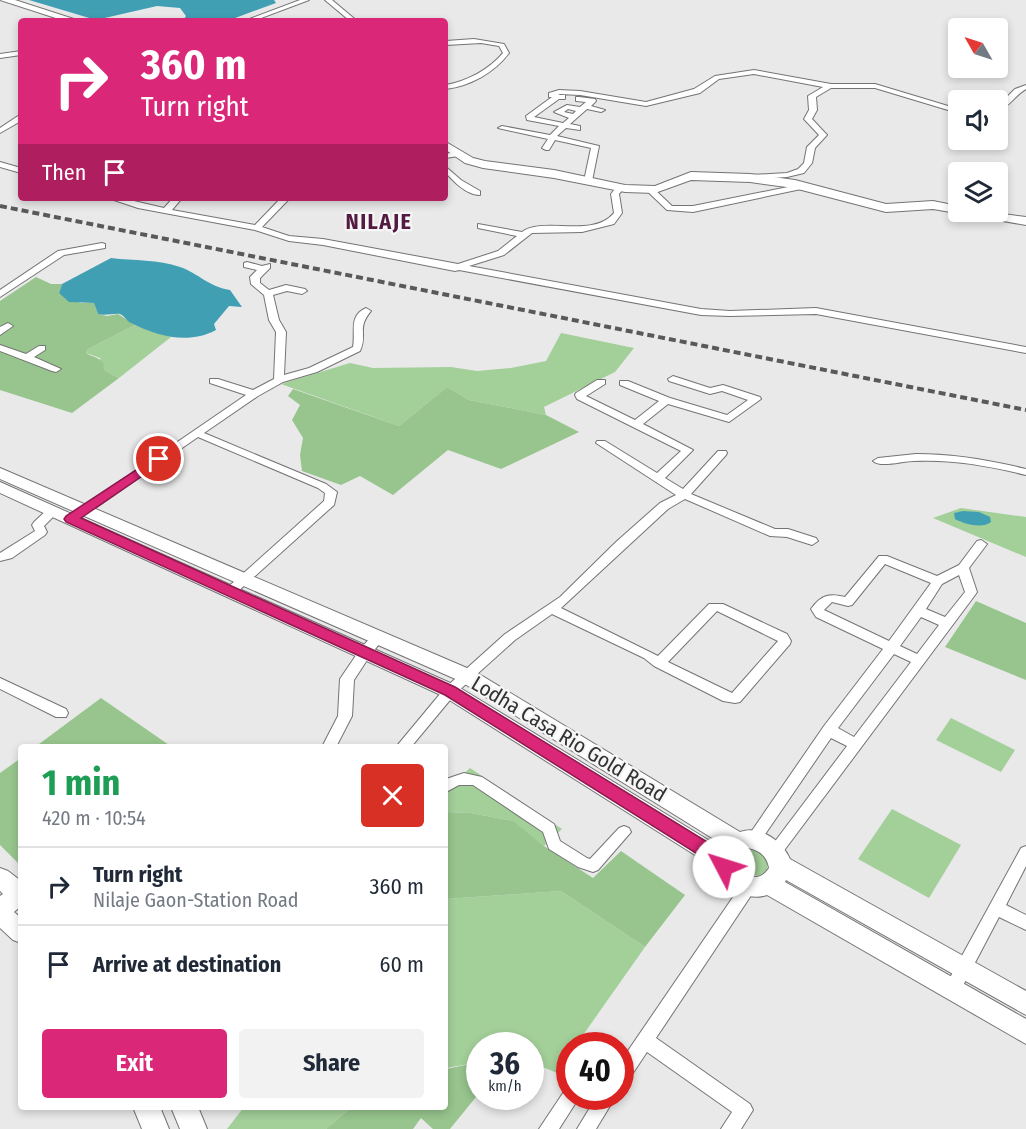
<!DOCTYPE html>
<meta charset="utf-8">
<style>
body{margin:0;font-family:"Fira Sans Condensed",sans-serif;background:#f2f2f3;color:#1f2937;height:100vh;display:flex;flex-direction:column;font-size:22px;white-space:nowrap}
*{box-sizing:border-box;margin:0}
p{font-size:20px;color:#747a83}
.icon{flex:none;width:33px;height:33px;fill:none;stroke:currentColor;stroke-width:2;stroke-linecap:round;stroke-linejoin:round}
.map{position:relative;flex:1;overflow:hidden}
.side{position:absolute;left:18px;top:744px;width:430px;height:366px;display:flex;flex-direction:column;background:#fff;border-radius:6px;box-shadow:0 3px 9px #0003}
.side>*{flex:none}
.top-card{position:absolute;left:18px;top:18px;width:430px;height:183px;border-radius:6px;box-shadow:0 3px 9px #0003;background:#db2777;color:#fff;overflow:hidden}
.needle{width:39px;rotate:309deg}
.tools{position:absolute;left:948px;top:18px;display:grid;gap:12px}
.tools a{display:grid;place-items:center;width:60px;height:60px;border-radius:6px;background:#fff;box-shadow:0 3px 9px #0003;font-size:30px}
.speed{position:absolute;left:466px;top:1032px;display:flex;gap:12px;font-size:30px;font-weight:700;text-align:center}
.speed>*{display:grid;place-content:center;width:78px;height:78px;border-radius:50%;background:#fff;box-shadow:0 3px 9px #0003;line-height:1}
.speed small{font-size:15px;font-weight:400}
.speed .limit{border:9px solid #d22;background:#fff;color:#111}
.pin{position:absolute;display:grid;place-items:center;width:51px;height:51px;color:#fff;margin:-26px;border:3px solid #fff;border-radius:50%;box-shadow:0 2px 6px #0007}
.me{position:absolute;width:66px;margin:-33px;rotate:310deg;stroke-linejoin:round;filter:drop-shadow(0 0 4px #0008)}
.turn{display:flex;align-items:center;gap:21px;height:126px;padding:0 24px;font-size:27px}
.turn .icon{width:78px;height:78px;stroke-width:2.5}
.turn b{display:block;font-size:42px;line-height:51px}
.then{display:flex;align-items:center;height:57px;padding:0 24px;background:#0003;gap:12px;font-size:22px}
.round{display:grid;place-items:center;flex:none;width:63px;height:63px;border-radius:6px;background:#f2f2f3}
.summary{display:flex;align-items:center;justify-content:space-between;height:102px;padding:0 24px}
h1{font-size:36px;font-weight:700;line-height:45px;color:#1e9e55}
.cta{display:flex;gap:12px;margin-top:auto;padding:12px 24px}
.cta a{flex:1;height:69px;border-radius:6px;background:#db2777;color:#fff;font-size:24px;font-weight:700;line-height:69px;text-align:center}
.cta a+a{background:#f2f2f3;color:#1f2937}
ul{padding:0;list-style:none}
li{display:flex;align-items:center;gap:18px;height:78px;padding:0 24px;border-top:2px solid #e0e1e3}
li div{flex:1}
li b{display:block;font-size:22px}
li em{font-style:normal}
.map>svg:first-child{display:block}
</style>
<div class="map">
<svg width="1026" height="1129" viewBox="0 0 1026 1129">
<rect width="100%" height="100%" fill="#e9e9ea"/>
<g fill="#a3cf99">
<path d="M135,325L171,337L119,378L104,370L100,358L86,353L88,349Z"/>
<path d="M561,333L634,348L615,372L544,407L546,415L469,400L447,387L399,426L281,384L350,363L373,368L451,367L477,371L511,368L546,361Z"/>
<path d="M961,508L1026,517V557L933,518Z"/>
<path d="M951,718L1015,750L1001,772L936,740Z"/>
<path d="M470,768L562,829L544,846L512,821L471,813L446,812V791Z"/>
<path d="M892,809L961,845L929,898L858,859Z"/>
<path d="M751,849L762,853L768,861L767,870L759,876L744,874L735,862L741,851Z"/>
<path d="M561,891L645,947L576,1045L570,1046V1054L557,1073L531,1062V1046H480V1062L446,1068V899Z"/>
<path d="M244,1107H352L326,1129H227Z"/>
</g>
<g fill="#97c58d">
<path d="M36,277L51,284H62L59,293L80,303H94L98,314L107,316L118,314L135,325L88,349L86,353C96,359 104,357 104,370L119,378L72,413L0,390V301Z"/>
<path d="M447,387L469,400L546,415L579,432L501,469L448,450L393,495L360,476L341,485L302,471L300,455L303,438L292,420L300,405L288,396L293,389L399,426Z"/>
<path d="M976,601L1026,623V680L945,647Z"/>
<path d="M101,698L172,747H35Z"/>
<path d="M21,758V866L0,845V773Z"/>
<path d="M446,812L471,813L513,821L544,846L593,878L621,851L685,895L645,947L561,891L446,899Z"/>
<path d="M480,1062V1092L450,1129H433L421,1118L413,1129H326L352,1107H446V1069Z"/>
</g>
<g fill="#419fb3">
<path d="M29,0H274L276,3L227,21L184,19L186,16L180,8L157,6L96,20Z"/>
<path d="M111,258C134,261 158,259 180,267C200,274 207,286 230,290L242,307L229,306L214,324L216,330C188,345 157,336 131,323C126,321 125,316 120,314C114,313 105,316 98,314L94,303L69,302L59,293L62,284Z"/>
<path d="M963,511L979,512L990,517L991,522C982,529 964,524 955,519L954,513Z"/>
</g>
<g fill="none" stroke-linecap="round" stroke-linejoin="round">
<defs>
<g id="street">
<path d="M300,0H309L253,21H244Z"/>
<path d="M325,0H332L357,21H350Z"/>
<path d="M474,39L504,44L509,53C494,73 470,86 446,89V85C467,81 489,70 503,53L499,46L481,43L446,45V41Z"/>
<path d="M21,51V55L0,58V54Z"/>
<path d="M754,70L831,84H875L958,109V113L875,88H831L816,97L817,110L812,119L827,135L815,148L812,163L804,173L787,177L754,179H751V175L787,173L798,169L804,163L807,147L819,135L804,119L809,110L808,96L823,87L754,74L719,79L700,93L646,106L580,95L560,94L558,95H565V99H559L534,117L563,123L569,118L554,112L567,105L580,107L586,102L576,101V97H579L595,99L596,101L591,106L605,110L601,112L587,109L570,124L580,126V130L566,128L557,136L599,146L592,181L588,183L584,181L591,148L555,140L549,150H546L542,148L548,139L498,128L502,126L550,135L559,126L527,120L526,116L552,97H549V93L559,90L580,91L646,102L694,89L715,76ZM568,109L576,111L573,114L564,112Z"/>
<path d="M1026,85V89C1015,95 1010,107 998,110V106L1015,89Z"/>
<path d="M18,116H21V121L0,133V128Z"/>
<path d="M455,152H458V156L446,158V154Z"/>
<path d="M0,162L21,168V173L0,167Z"/>
<path d="M446,167L461,180L480,191V195C467,195 454,182 446,173Z"/>
<path d="M803,184H806V188L693,212L667,210L646,190L653,188L672,206H693Z"/>
<path d="M618,185L625,187L619,194L622,213L614,224L582,232L532,233L504,255L469,266L701,309L730,311L816,308L1026,347V353L816,314L730,316L701,315L459,270L455,271L323,245L289,241L255,230L138,208L108,198H121L164,208L173,198H182L172,210L255,225L281,198H290L262,227L289,236L323,239L458,264L498,251L517,236L478,228V224L522,232C543,216 593,239 614,213L611,194Z"/>
<path d="M102,243L105,244V248L64,255L0,297V290L58,251Z"/>
<path d="M247,262L262,266L270,264V268L260,278V283L269,290L286,285L305,289L307,291L302,294L287,291L273,295L279,320L286,332L284,375L309,368L353,347C356,332 348,316 366,308L371,311C356,329 368,334 360,351L317,372L283,382L258,396L204,433L326,484L337,492L334,505L235,594L231,595L225,591L227,588L324,501L325,493L318,488L198,437L75,522L71,523L65,519L246,395L210,383V379H218L253,390L274,379L276,332L269,320L264,295L251,284L250,277L257,270L244,267V263Z"/>
<path d="M8,323L13,326L0,335V327Z"/>
<path d="M0,345L26,354L39,346H45V350L34,357L61,369L56,372L52,371L0,351Z"/>
<path d="M673,376L710,388L723,385L760,397L761,399L729,422L668,404L643,424L693,450L665,478L683,489L718,451H726L727,453L726,455L691,494L775,529H788L816,538L818,541L812,545L787,537L770,536L685,499L668,509L561,608L658,656L709,604H723L787,634L791,641L790,644L740,702L735,703L723,701L654,666L644,658L552,614L515,640L455,694L411,747H396L445,688L505,634L560,597L616,542L660,503L676,495L596,443L597,441H605L657,473L681,451L577,399L575,395L576,393L597,380H605V384L586,396L635,420L659,401L620,385V381H628L670,398L727,415L748,400L722,391L710,394L669,381L668,379ZM717,611L778,641L732,693L668,662Z"/>
<path d="M916,454C953,454 989,460 1026,469V475C989,466 952,459 914,461C902,461 881,468 873,461L878,458Z"/>
<path d="M53,507L59,511L44,526L47,532L45,535L12,558L0,561V553L35,531L32,525L34,522L49,508Z"/>
<path d="M981,540L987,544L969,568L977,592L975,595L780,856L775,858L770,856L768,852L770,848L847,746L831,738L759,843L754,845L749,843L747,839L749,835L824,726L883,649L816,617L811,609C821,595 829,593 845,597L879,556H887L937,576L959,565L977,541ZM885,564L931,583L889,641L824,610L832,602L848,606L852,605ZM959,575L965,592L945,617L926,609L942,584ZM921,617L939,625L917,654L900,646ZM894,654L911,662L854,737L838,728Z"/>
<path d="M379,632L384,634L385,637L371,654L354,680L352,716L336,747H322L338,716L340,679L361,648L374,634Z"/>
<path d="M0,678L66,709L68,713L66,717H56L0,689Z"/>
<path d="M464,773L482,777L554,824L560,841L587,858L590,859L619,828L624,826L629,828L631,832L598,870L593,872L578,867L549,849L543,832L473,785H459L446,792V779Z"/>
<path d="M1026,846V866L1006,905L1026,915V930L999,917L958,995L952,997L946,995L944,990L946,985L1021,848Z"/>
<path d="M749,879L754,881L757,886L754,891L656,1038L750,1104L753,1110L741,1129H721L732,1112L647,1052L627,1082L621,1084V1061L744,881Z"/>
<path d="M570,1088V1096H580L559,1129H539L565,1090Z"/>
<path d="M597,1096H616L596,1129H577Z"/>
</g>
<g id="secondary">
<path d="M0,0H15L80,21H65Z"/>
<path d="M446,142L473,158L485,161L554,170L625,185L655,186L691,172L750,174L795,180L886,204L933,201L958,206V212H989L1026,217V225L933,209L886,212L794,188L750,182L691,180L655,193L625,192L554,178L483,168L465,163L446,150Z"/>
<path d="M0,468L474,671L740,832C761,825 782,841 790,859L1026,991V1015L786,880L785,882L1026,1019V1044L767,895C746,902 722,887 714,867L443,696L0,493V482L457,686L718,846L720,843L460,681L0,479ZM748,848C759,850 767,856 769,868C758,885 739,876 735,858L737,854Z"/>
<path d="M0,868L8,871L21,881V906L14,912L21,918V943L13,940L0,928V896L3,894L0,891Z"/>
<path d="M133,1107H160L169,1129H142Z"/>
<path d="M171,1107H198L207,1129H180Z"/>
</g>
</defs>
<use href="#street" stroke="#747475" stroke-width="2"/>
<use href="#secondary" stroke="#747475" stroke-width="2"/>
<use href="#street" fill="#fff" fill-rule="evenodd"/>
<use href="#secondary" fill="#fff" fill-rule="evenodd"/>
<path stroke="#59595a" stroke-width="4" stroke-dasharray="7 4" stroke-linecap="butt" d="M0,206L1026,410"/>
</g>
<path fill="#db2777" stroke="#8e194d" stroke-width="1.5" d="M159,455L166,459L164,461L81,518L455,687L730,856L733,867L730,872L724,874L718,872L715,865L445,695L66,522L64,519L66,516Z"/>
<g text-anchor="middle" stroke-width="4.5" stroke-linejoin="round" paint-order="stroke">
<g font-size="21" fill="#323233" stroke="#f6f6f7">
<text transform="translate(569 739) rotate(31)" y="7">Lodha Casa Rio Gold Road</text>
</g>
<g font-size="22" font-weight="bold" letter-spacing="1.5" fill="#541a42" stroke="#f6f6f7">
<text x="379" y="229">NILAJE</text>
</g>
</g>
</svg>
<div class="tools">
<a><svg class="needle" viewBox="-14 -14 28 28"><path d="M0-13l5 13h-10z" fill="#e53935"/><path d="M0 13l5-13h-10z" fill="#747a83"/></svg></a>
<a><svg class="icon" aria-label="sound" viewBox="0 0 24 24"><path d="M4 9h4l5-4v14l-5-4H4zM17 9q2 3 0 6"/></svg></a>
<a><svg class="icon" aria-label="layers" viewBox="0 0 24 24"><path d="M12 4l9 5-9 5-9-5zM3 14l9 5 9-5"/></svg></a>
</div>
<div class="speed"><div>36<small>km/h</small></div><div class="limit">40</div></div>
<div class="pin" style="left:159px;top:459px;background:#d93025"><svg class="icon" aria-label="arrive" viewBox="0 0 24 24"><path d="M6 21V4h12l-3 4 3 4H6"/></svg></div>
<svg class="me" style="left:724px;top:867px" viewBox="-20 -20 40 40"><circle r="19" fill="#fff"/><path d="M0-13L10 11 0 6-10 11z" fill="#db2777"/></svg>
<div class="top-card">
<div class="turn"><svg class="icon" aria-label="right" viewBox="0 0 24 24"><path d="M7 20v-9h11M14 6l5 5-5 5"/></svg><div><b>360 m</b>Turn right</div></div>
<div class="then">Then<svg class="icon" aria-label="arrive" viewBox="0 0 24 24"><path d="M6 21V4h12l-3 4 3 4H6"/></svg></div>
</div>
<section class="side">
<div class="summary"><div><h1>1 min</h1><p>420 m · 10:54</p></div><a class="round" style="background:#d93025;color:#fff"><svg class="icon" aria-label="close" viewBox="0 0 24 24"><path d="M6 6l12 12M18 6L6 18"/></svg></a></div>
<ul>
<li><svg class="icon" aria-label="right" viewBox="0 0 24 24"><path d="M7 20v-9h11M14 6l5 5-5 5"/></svg><div><b>Turn right</b><p>Nilaje Gaon-Station Road</p></div><em>360 m</em></li>
<li><svg class="icon" aria-label="arrive" viewBox="0 0 24 24"><path d="M6 21V4h12l-3 4 3 4H6"/></svg><div><b>Arrive at destination</b></div><em>60 m</em></li>
</ul>
<div class="cta"><a>Exit</a><a>Share</a></div>
</section>
</div>
